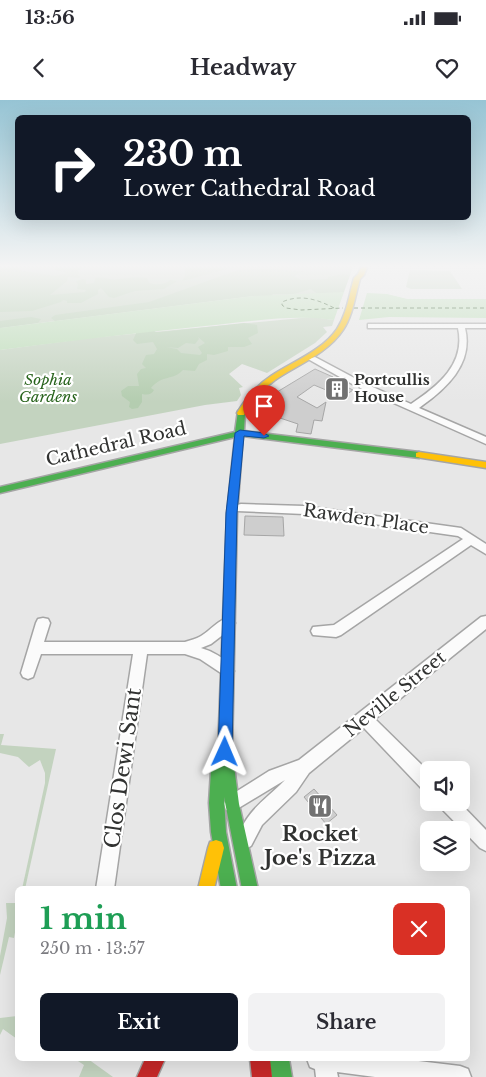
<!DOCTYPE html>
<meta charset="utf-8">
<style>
body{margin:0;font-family:"Libre Baskerville",serif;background:#f2f2f3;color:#2b2b33;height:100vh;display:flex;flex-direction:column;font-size:19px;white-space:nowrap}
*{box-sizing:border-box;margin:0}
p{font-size:16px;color:#7c7c81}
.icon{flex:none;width:28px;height:28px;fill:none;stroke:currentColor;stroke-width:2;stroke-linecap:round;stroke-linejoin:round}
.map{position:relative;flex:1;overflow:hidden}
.side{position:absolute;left:15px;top:786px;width:455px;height:175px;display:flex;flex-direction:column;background:#fff;border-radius:8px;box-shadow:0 5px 20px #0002}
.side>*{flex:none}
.top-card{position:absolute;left:15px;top:15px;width:456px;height:105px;border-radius:8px;box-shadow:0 5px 20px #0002;background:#111827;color:#fff;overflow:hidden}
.buttons{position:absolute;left:420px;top:661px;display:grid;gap:10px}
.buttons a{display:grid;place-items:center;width:50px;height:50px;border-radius:8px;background:#fff;box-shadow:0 5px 20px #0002;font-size:25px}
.pin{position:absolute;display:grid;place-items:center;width:42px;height:42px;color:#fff;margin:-51px -21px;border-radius:50% 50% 50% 0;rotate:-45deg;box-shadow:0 0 5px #0007}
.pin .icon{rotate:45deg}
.me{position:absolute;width:55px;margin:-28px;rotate:1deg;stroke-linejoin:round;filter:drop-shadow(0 0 4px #0008)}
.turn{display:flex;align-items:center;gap:18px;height:105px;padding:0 25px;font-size:22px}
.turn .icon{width:65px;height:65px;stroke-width:2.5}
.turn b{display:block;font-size:35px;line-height:42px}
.round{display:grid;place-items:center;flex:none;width:52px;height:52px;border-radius:8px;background:#f2f2f3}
.headline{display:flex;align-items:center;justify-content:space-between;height:85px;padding:0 25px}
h1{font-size:30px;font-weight:700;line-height:38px;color:#1e9e55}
.button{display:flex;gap:10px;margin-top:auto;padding:10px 25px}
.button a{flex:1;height:58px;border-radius:8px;background:#111827;color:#fff;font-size:20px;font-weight:700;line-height:58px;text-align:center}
.button a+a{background:#f2f2f3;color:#2b2b33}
.status{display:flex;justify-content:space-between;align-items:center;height:35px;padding:0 25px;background:#fff;direction:ltr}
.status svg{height:14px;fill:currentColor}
header{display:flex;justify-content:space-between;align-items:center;height:65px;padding:0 25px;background:#fff;font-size:22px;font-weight:700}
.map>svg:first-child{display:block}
</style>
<div class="status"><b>13:56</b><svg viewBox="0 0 49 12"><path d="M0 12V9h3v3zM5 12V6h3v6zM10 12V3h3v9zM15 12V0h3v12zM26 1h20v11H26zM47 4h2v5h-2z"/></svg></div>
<header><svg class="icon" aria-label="back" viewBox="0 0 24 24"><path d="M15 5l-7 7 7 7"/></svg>Headway<svg class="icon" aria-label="heart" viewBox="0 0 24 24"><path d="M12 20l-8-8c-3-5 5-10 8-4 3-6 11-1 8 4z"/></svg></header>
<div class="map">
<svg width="486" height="977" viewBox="0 0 486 977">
<rect width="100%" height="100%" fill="#e7e7e7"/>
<g fill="#c3d3bf">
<path d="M0,165H354L344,190L318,194L253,196L0,228Z"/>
<path d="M410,170L450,171L462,189H411L406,187Z"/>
<path d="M312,217L334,220L332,226L323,227L327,232L315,243L267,273L242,264L229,274L243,287L239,288L241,295L237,301L205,305L0,344V250L90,238Z"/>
<path d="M0,634H4L1,645L56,649L25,789H22L45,683V673L40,660L29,667L18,657L0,653Z"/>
<path d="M6,803H17V821L14,838L9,837L0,875V856L7,818Z"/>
<path d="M17,916V939L3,929L0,935V918Z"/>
<path d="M75,959H88L113,977H79L84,965Z"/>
</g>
<g fill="#b4cdb0" fill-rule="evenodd">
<path d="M0,165H18L19,170L55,176L66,173L55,170L54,167L89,165L77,171L80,173L77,175L80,176L79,178L68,177L67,181L50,195L85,192L86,190L77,189L78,184L76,181L83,179L86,180V184L94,183L95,178C103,176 111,181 119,179C129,178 136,176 147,178L149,183C156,185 165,185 170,180L177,181L164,189L135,191L114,198L109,197L101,188L98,190V194L81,203H67V201L63,200L61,202L32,211L0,212Z"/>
<path d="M185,165H226L235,167L182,181L185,176Z"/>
<path d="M265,169L304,171L294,176L301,180L328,179V177L343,174L350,175L344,192C332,195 320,198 311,189L294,194H272L274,196H253L55,221L51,218L55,215L149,202L238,170Z"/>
<path d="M31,217L41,219L38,223L0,228V221Z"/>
<path d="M244,223L257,225L258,233L248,238L252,244L244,247H228V251L214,255L207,254V260L199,264L195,271L183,270C173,281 163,274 151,288L154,290C151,295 148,295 142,294V302L138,308L132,309L129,307L130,302L122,296L121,291L128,286H139L137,274L141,269L146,268L142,264L146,255L154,254L157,249L153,242L137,244L133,240L137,231L153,230L156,232H161ZM198,237L205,243L198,247L202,253L200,255L181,253L177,249L166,247L178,248L186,243L195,244L199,239Z"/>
</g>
<g fill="#bcddb7">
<path d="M344,192L334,220C291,214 247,222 205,226C136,233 68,241 0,250V228L253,196Z"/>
<path d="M367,193L387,194L408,199H486V218L389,217L359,220Z"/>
</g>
<path fill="#e7e7e7" d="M377,191L409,196H486V199H408Z"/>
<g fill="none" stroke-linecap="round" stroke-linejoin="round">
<g stroke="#1b4812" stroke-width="1" stroke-dasharray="4 3" stroke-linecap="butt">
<path d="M334,208C317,199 300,194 282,202V205L286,208L301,210L343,208"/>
<path d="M354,208H486"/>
</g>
</g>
<g fill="#cecece" stroke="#a6a6a6">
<path d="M315,269L333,277L330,279L353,290L343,297L314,285L297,297L317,308L326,302L322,321L314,320L311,334L296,332L298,324L262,312L277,292Z"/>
<path d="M245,416L283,417L284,436L244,435Z"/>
<path d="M314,689L337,715L326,724L304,697Z"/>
</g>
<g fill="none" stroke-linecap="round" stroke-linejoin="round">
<defs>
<g id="street">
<path d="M368,224H486V228H465C474,264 446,289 419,308L486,337V344L360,288L359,285H354L308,259L315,257L360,281L361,284H366L411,304C438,286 466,264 458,228H368Z"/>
<path d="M241,404L304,406L461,428L486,444V454L471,445L341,535L336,537L313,535L311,531L313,527L334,525L463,439L458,436L304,414L237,411L236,408L237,405Z"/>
<path d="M486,516V529L375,619L429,672V692L423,690L364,628L309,673L296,692L262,725L251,746L245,749L239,746L236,740C248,709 263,702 285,680L232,712L226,710L224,704L226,698L269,671L299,660L481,517Z"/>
<path d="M43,518L48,519L50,523L44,542H185C190,540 196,539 201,536C211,531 221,515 233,519L235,523L233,527L211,544L201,548C212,551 229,560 234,571L232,575L227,577L200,559L185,554H147L114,789H96L133,554H41L33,577L28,579L23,577L21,573L36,523L38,519Z"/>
<path d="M439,702H459L486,730V751L480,748L441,708Z"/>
<path d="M307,959H402L460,966L468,969L471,977H375L337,972L338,977H316L315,969L310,967Z"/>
</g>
<g id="fast">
<path d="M238,311L245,313L244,331L419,352L423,355L419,358L243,336L237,413L232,652L229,660L232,661L234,666L239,704L258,789H242L224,697L226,732L237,789H221L211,732L209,703L211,671L218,652L227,413L235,337L0,393V387L235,332Z"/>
<path d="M269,959H289L292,977H272Z"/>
</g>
<g id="slow">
<path d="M362,165H368L364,175L360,179C355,196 353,215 343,230C327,254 297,265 275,280C261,290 253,301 244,315H238L237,313C246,298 256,286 271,276C292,262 322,251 337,229C347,214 349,195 354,178L358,174Z"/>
<path d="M419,352L486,362V368L416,357V353Z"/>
<path d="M216,740L222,742L224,748L214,789H198L208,748L210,742Z"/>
</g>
<g id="jam">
<path d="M145,959H165L157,977H137Z"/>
<path d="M250,959H270L272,977H252Z"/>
</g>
</defs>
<use href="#street" stroke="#a5a5a5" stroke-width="3"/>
<use href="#fast" stroke="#a5a5a5" stroke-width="3"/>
<use href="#slow" stroke="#a5a5a5" stroke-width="3"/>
<use href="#jam" stroke="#a5a5a5" stroke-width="3"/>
<use href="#street" fill="#fbfbfb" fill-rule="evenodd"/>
<use href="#fast" fill="#4caf50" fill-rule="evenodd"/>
<use href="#slow" fill="#ffc107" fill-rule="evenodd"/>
<use href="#jam" fill="#c62828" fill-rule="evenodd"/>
</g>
<linearGradient id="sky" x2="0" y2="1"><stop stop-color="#96c4d4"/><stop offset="0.55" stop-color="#f4f4f4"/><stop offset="1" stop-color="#f4f4f4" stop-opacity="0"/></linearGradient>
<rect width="486" height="302" fill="url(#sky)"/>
<path fill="#1a73e8" stroke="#114b97" d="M240,330L264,333L269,336L264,338L244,336L237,413L232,652L230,657L225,659L220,657L218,652L226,413L235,333Z"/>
<defs>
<symbol id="building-square" viewBox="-11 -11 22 22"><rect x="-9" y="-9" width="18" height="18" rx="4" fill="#717171" stroke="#fff"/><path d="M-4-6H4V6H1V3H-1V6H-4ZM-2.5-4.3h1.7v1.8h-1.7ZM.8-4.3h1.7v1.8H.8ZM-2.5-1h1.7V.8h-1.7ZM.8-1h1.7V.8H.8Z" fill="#fff"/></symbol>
<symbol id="restaurant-square" viewBox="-11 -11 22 22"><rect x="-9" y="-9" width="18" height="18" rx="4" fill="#717171" stroke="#fff"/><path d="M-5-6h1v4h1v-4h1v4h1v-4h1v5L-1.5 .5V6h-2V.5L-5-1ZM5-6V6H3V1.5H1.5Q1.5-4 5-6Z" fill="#fff"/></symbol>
</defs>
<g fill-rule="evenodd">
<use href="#building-square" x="323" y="275" width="28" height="28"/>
<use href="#restaurant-square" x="306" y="692" width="28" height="28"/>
</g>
<g text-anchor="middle" stroke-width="4.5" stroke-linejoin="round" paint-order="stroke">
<g font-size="15" font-style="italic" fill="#29641d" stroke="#fff">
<text x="48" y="285">Sophia<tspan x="48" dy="17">Gardens</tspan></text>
</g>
<g font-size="15" font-weight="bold" fill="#313231" stroke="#fff" text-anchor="start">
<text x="354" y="285">Portcullis<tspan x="354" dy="17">House</tspan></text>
</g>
<g font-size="18" fill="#313231" stroke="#fff">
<text transform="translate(116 344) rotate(-13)" y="6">Cathedral Road</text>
<text transform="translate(366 419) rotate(8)" y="6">Rawden Place</text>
<text transform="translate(395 594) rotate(-39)" y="6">Neville Street</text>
</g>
<g font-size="21" fill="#313231" stroke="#fff">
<text transform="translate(123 668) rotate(-82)" y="7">Clos Dewi Sant</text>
</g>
<g font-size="21" font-weight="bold" fill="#313231" stroke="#fff">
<text x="320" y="741">Rocket<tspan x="320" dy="24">Joe's Pizza</tspan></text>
</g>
</g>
</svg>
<div class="buttons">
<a><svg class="icon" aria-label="sound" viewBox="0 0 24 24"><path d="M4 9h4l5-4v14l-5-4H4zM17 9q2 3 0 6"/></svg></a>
<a><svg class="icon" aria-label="layers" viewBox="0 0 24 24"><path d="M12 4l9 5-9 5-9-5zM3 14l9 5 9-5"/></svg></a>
</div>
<div class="pin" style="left:264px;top:336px;background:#d93025"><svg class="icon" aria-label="arrive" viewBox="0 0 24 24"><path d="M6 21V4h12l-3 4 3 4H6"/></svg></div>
<svg class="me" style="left:225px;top:652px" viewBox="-20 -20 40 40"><path d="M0-17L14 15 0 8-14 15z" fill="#1a73e8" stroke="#fff" stroke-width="4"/></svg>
<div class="top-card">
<div class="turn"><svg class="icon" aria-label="right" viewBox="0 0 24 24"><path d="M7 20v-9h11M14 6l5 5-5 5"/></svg><div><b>230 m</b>Lower Cathedral Road</div></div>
</div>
<section class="side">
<div class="headline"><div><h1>1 min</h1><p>250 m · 13:57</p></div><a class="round" style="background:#d93025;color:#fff"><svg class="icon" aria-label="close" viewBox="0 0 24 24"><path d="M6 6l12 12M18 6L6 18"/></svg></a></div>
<div class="button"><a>Exit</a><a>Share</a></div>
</section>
</div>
